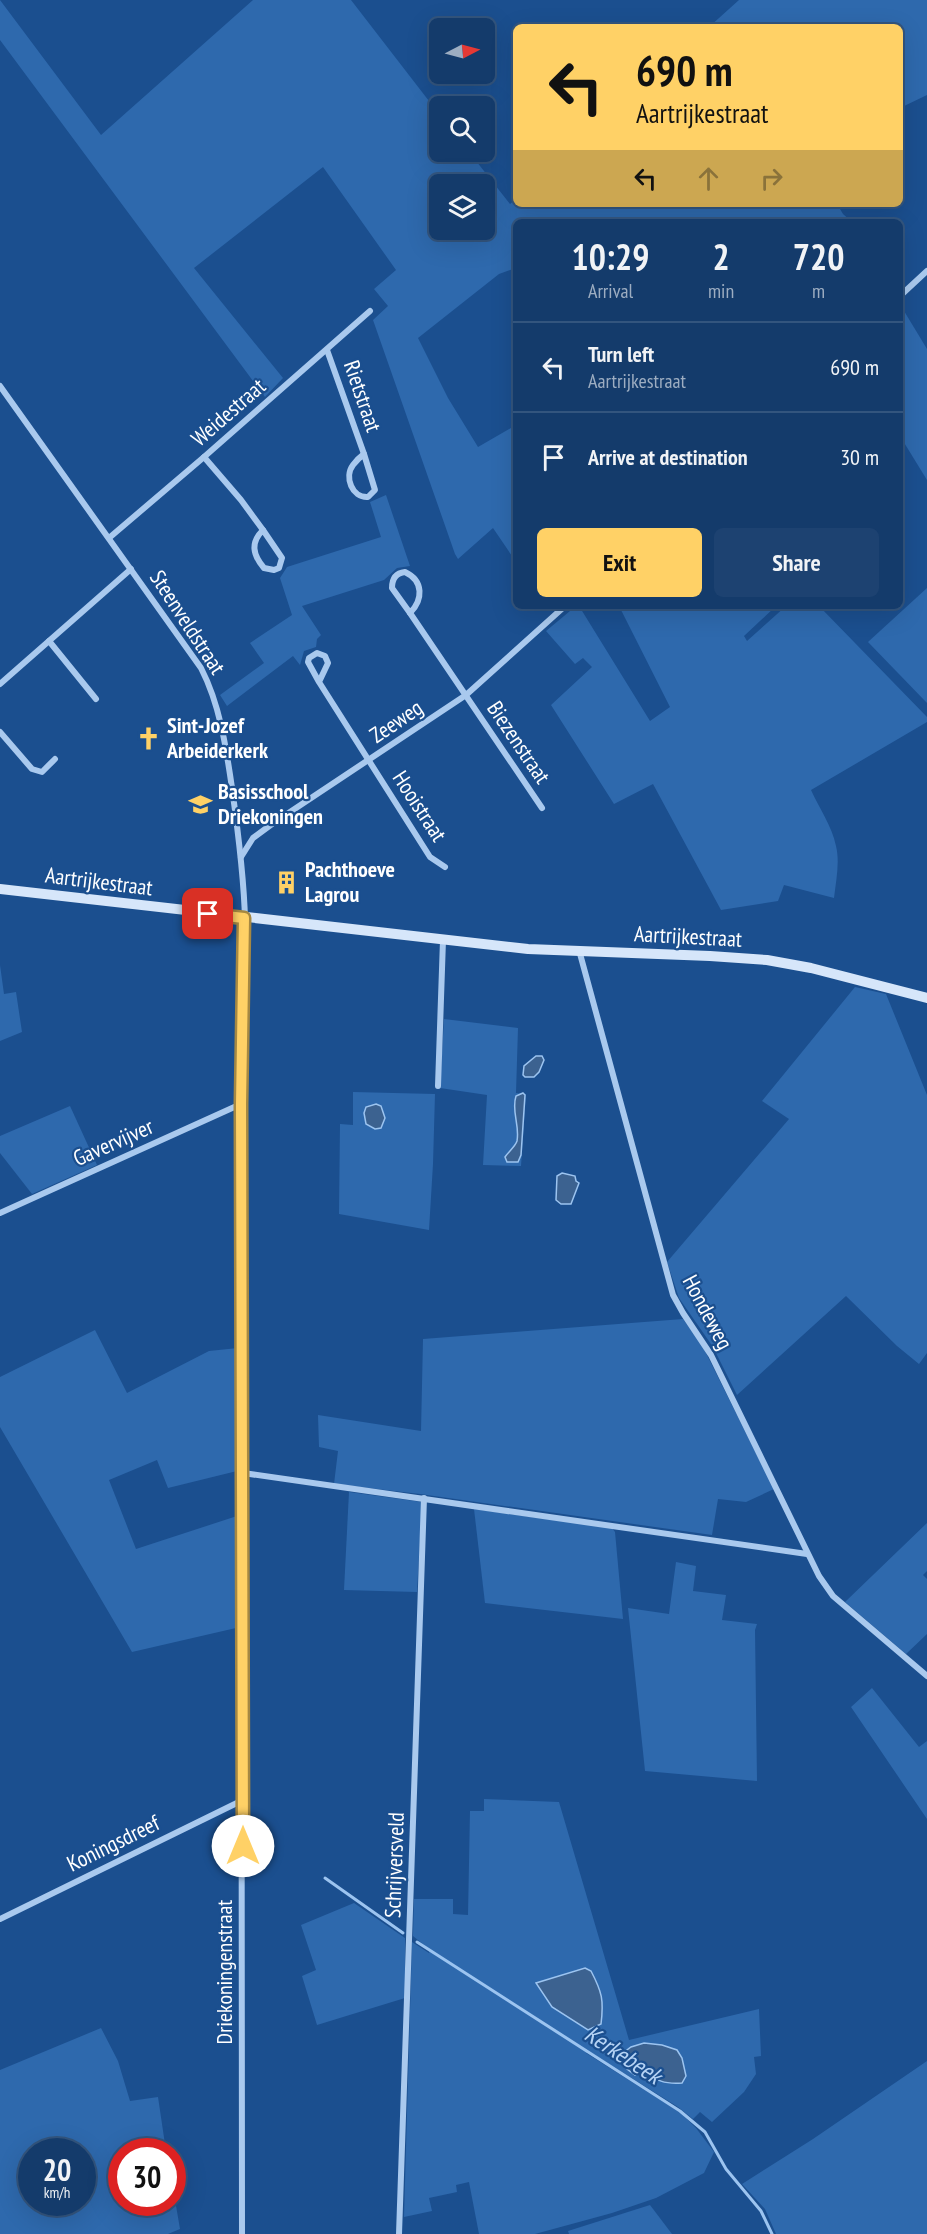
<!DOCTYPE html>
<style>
body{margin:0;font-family:"PT Sans Narrow",sans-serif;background:#1d4271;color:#f1f3f6;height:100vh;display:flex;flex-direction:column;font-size:22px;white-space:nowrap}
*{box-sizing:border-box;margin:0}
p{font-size:20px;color:#9dadc1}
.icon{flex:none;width:33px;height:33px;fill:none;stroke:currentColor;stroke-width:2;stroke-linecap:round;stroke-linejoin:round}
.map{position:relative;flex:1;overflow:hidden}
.side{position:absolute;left:513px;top:219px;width:390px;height:390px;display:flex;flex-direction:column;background:#143b6b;border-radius:9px;box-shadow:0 6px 24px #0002,0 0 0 2px #33557e}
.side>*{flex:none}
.banner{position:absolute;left:513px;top:24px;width:390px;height:183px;border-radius:9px;box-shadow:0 6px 24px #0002,0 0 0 2px #33557e;background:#ffd166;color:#111;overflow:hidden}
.needle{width:39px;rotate:84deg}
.controls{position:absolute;left:429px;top:18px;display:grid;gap:12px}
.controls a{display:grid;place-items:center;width:66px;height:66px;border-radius:9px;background:#143b6b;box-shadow:0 6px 24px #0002,0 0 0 2px #33557e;font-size:30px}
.speed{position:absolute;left:18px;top:2138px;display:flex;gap:12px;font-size:30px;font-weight:700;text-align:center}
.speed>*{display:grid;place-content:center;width:78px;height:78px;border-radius:50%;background:#143b6b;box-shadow:0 6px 24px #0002,0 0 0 2px #33557e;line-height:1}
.speed small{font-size:15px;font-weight:400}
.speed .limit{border:9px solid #d22;background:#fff;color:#111}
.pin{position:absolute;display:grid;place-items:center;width:51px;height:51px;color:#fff;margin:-26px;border-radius:12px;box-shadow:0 3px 9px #0006}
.me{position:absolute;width:66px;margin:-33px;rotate:0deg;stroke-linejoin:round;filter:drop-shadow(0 0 4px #0008)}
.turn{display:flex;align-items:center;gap:21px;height:126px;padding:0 24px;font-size:27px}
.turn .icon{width:78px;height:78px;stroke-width:2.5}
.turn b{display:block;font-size:42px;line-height:51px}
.lanes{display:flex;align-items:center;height:57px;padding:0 24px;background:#0003;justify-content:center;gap:30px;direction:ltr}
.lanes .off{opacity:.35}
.eta{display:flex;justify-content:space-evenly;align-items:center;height:102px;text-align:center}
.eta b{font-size:36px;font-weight:700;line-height:42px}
.button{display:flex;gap:12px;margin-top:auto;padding:12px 24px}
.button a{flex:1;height:69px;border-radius:9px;background:#ffd166;color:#111;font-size:24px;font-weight:700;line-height:69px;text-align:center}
.button a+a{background:#1d4271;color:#f1f3f6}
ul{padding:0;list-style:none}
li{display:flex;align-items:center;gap:18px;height:90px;padding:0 24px;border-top:2px solid #33557e}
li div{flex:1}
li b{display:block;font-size:22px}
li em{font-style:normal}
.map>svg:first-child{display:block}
</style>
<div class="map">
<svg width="927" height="2234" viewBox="0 0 927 2234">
<rect width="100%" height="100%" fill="#1b4f8f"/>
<g fill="#2e69ad" fill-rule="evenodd">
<path d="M0,0L101,135L253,0H351L439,114L440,152H469L510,204L516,199V204H837L843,214L852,222H516V268L499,274L418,338L448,398L478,447L516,425V558L514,559L493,528L458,559L455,554L373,320L388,306L374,289L396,270L323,167L194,268L283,378L265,397L0,40ZM440,184H484V230H440Z"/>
<path d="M739,0H927V95L900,108V27H709Z"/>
<path d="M901,306L927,349V480L900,436Z"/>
<path d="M386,495L410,566L397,568L384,580L302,606L321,635L317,639L316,647L304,651L300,665L293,656L227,706L220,695L264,663L250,643L292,615L280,578L287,567L381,537L370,502Z"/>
<path d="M927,588V703L868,642Z"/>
<path d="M576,606H579L650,721L670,707L619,606H776L744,636L747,641L786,606H819L927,717V722L811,790C819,808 832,826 836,846C840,862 836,881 834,898L784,885L778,901L721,910L653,784L614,804L551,705L592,667L583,658L575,664L546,631Z"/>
<path d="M0,965L4,994L16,992L22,1032L0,1041Z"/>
<path d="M855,987L886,994L927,1095V1353L919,1364L897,1346L846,1296L737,1395L713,1347L679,1298L667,1262L789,1119L762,1101Z"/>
<path d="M444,1019L518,1028L516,1093L526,1094L521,1166L483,1165L487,1095L440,1088Z"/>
<path d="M353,1092L435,1094L433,1164L429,1230L339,1214L340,1124L353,1125Z"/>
<path d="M70,1106L97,1165L32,1194L0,1153V1136Z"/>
<path d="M683,1319L701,1343L774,1489L746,1502L718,1499L712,1535L420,1494L334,1484L338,1451L319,1447L318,1415L421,1431L423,1339Z"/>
<path d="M95,1330L127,1393L209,1351L238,1348L237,1471L168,1488L157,1460L109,1480L136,1549L237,1516L236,1628L132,1652L0,1427V1377Z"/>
<path d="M349,1492L422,1502L417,1592L344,1590Z"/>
<path d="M474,1509L612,1528L615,1532L623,1619L485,1603Z"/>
<path d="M927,1523V1571L923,1575L927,1579V1634L906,1654L845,1602Z"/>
<path d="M676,1562L696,1566L693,1591L726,1595L722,1620L757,1624L755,1630L757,1781L645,1771L628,1608L669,1614Z"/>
<path d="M872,1688L919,1747L927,1741V1819L851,1707Z"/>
<path d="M484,1799L559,1802L629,2040L759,2009L761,2056L754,2057L756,2074L744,2092L712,2122L700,2112L693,2119L678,2107L590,2052L586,2053L681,2113L696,2128L714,2152L704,2173L656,2198L612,2213L535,2234H479L469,2182L456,2185L457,2192L429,2198L432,2211L404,2217L412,1942L429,1953L430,1950L413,1936L414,1899H453V1914L468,1915L470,1811H484Z"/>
<path d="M354,1903L405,1938V1998L317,2025L302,1976L316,1970L301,1925Z"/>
<path d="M101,2028L118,2061L130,2101L158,2097L166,2151H122V2202H172L173,2188L180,2229L168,2234H0V2070ZM32,2151H82V2202H32Z"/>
<path d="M927,2061V2234H776L765,2209L742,2184L813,2139Z"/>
<path d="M650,2205L672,2234H569L568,2231Z"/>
</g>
<g fill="#3c6290" stroke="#9cc4f0" stroke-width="1.5">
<path d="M536,1056H542L544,1060L539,1072L534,1077H525L523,1075L524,1066Z"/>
<path d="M523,1093L525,1095L521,1155L518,1162H507L505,1157C508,1152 515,1147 517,1141C520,1125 511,1111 516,1096Z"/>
<path d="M376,1104L381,1106L385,1118L381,1128L375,1129L366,1124L364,1113L366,1107Z"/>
<path d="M562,1173L575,1176L576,1181L579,1183L571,1204H561L556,1200L557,1176Z"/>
<path d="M585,1968L591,1971C602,1992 604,2000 601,2024L588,2030L552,2007L536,1983Z"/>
<path d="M644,2043L662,2045L677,2050L682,2058L686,2076L682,2083C667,2084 653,2082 646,2068L635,2075L623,2066L619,2056L631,2047Z"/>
</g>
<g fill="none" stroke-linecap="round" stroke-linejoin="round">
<g stroke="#9cc4f0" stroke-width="3">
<path d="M325,1878L403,1933"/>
<path d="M417,1942L680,2111L705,2132L726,2169L761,2211L772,2234"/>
</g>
<g stroke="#a9c9ee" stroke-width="6">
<path d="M900,296L927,271"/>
<path d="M327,350L364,454"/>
<path d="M0,386L201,668C220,705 226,747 232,788C238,831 244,876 245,920C245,981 242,1042 241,1104L242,2234"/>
<path d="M364,454L375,490L368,497C352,498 344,477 353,465C356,461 360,457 364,454Z"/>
<path d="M204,457L241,500L263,530"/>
<path d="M263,530L282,558L279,568L274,570L264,568C253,555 250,543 263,530Z"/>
<path d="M109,538L204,457L370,311"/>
<path d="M405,572C424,581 423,600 410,613L392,588C392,579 396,573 405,572Z"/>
<path d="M410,613L542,808"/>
<path d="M49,641L96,699"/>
<path d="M319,682L308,662L309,658L317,653L325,656L328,663L319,682L430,857L445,867"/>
<path d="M0,684L131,569"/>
<path d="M0,732L32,769L42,772L55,759"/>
<path d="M241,857L253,838L272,824L466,695L565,606"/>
<path d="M579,950L673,1295L683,1313L711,1355L819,1576L833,1596L927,1676"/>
<path d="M438,1086L443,940"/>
<path d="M0,1213L241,1104"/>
<path d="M243,1473L807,1554"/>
<path d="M0,1919L243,1800"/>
<path d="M399,2234L424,1498"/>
</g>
<path stroke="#d6e6fa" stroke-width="10" d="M0,889L528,949L710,956L767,960L811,968L927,998"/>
</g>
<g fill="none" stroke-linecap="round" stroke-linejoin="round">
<defs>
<path id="route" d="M208,914L244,918L241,1104L243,1846"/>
</defs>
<use href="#route" stroke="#a68842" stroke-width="15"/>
<use href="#route" stroke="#ffd166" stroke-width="10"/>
</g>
<defs>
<symbol id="church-bare" viewBox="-9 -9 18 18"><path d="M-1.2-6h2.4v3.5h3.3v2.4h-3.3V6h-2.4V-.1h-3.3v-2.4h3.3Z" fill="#ffd166" stroke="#1b4f8f" stroke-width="2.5" paint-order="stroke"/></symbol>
<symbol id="school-bare" viewBox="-9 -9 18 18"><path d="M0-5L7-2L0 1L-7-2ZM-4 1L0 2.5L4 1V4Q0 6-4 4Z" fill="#ffd166" stroke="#1b4f8f" stroke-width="2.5" paint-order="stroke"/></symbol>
<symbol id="building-bare" viewBox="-9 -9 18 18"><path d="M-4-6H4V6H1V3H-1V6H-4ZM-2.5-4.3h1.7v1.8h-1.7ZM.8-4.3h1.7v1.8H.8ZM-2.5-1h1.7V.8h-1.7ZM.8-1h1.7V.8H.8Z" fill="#ffd166" stroke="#1b4f8f" stroke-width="2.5" paint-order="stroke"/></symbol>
</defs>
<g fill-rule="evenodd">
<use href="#church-bare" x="132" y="722" width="33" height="33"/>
<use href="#school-bare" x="184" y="788" width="33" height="33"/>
<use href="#building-bare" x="270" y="866" width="33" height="33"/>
</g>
<g text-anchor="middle" stroke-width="4.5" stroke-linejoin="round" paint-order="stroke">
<g font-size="22" fill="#fff" stroke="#1b4f8f">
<text transform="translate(363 396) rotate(71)" y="8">Rietstraat</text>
<text transform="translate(228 412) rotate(-41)" y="8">Weidestraat</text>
<text transform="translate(188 622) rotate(57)" y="8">Steenveldstraat</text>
<text transform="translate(396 721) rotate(-34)" y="8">Zeeweg</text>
<text transform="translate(519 742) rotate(56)" y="8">Biezenstraat</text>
<text transform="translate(420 806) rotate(57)" y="8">Hooistraat</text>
<text transform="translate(99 881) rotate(7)" y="8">Aartrijkestraat</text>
<text transform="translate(688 936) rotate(3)" y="8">Aartrijkestraat</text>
<text transform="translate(113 1142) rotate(-24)" y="8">Gavervijver</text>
<text transform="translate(708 1312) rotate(62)" y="8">Hondeweg</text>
<text transform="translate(113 1843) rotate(-26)" y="8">Koningsdreef</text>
<text transform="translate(394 1865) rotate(-88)" y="8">Schrijversveld</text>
<text transform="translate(224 1972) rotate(-90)" y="8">Driekoningenstraat</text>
</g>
<g font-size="22" font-weight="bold" fill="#fff" stroke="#1b4f8f" text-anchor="start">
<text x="167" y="733">Sint-Jozef<tspan x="167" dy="25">Arbeiderkerk</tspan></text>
<text x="218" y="799">Basisschool<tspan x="218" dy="25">Driekoningen</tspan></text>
<text x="305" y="877">Pachthoeve<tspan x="305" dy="25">Lagrou</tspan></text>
</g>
<g font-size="24" font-style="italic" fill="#b5d3f5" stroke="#1b4f8f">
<text transform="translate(623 2055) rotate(33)" y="8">Kerkebeek</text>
</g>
</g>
</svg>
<div class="controls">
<a><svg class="needle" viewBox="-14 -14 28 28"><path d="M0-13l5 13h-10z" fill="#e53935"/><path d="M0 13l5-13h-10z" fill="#9dadc1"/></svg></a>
<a><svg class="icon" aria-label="search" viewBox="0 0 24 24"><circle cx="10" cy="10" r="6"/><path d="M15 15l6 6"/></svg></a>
<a><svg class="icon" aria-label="layers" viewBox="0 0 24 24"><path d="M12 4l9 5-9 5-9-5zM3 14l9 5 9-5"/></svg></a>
</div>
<div class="speed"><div>20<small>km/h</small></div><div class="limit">30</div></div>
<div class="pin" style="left:208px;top:914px;background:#d93025"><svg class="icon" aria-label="arrive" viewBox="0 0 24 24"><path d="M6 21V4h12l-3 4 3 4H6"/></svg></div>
<svg class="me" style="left:243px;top:1846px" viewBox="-20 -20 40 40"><circle r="19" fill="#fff"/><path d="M0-13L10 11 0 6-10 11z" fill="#ffd166"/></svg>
<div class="banner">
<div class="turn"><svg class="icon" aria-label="left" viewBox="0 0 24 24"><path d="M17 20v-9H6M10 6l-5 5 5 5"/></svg><div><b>690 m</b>Aartrijkestraat</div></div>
<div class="lanes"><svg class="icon" aria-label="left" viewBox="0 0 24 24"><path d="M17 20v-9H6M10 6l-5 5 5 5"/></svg><svg class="icon off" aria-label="ahead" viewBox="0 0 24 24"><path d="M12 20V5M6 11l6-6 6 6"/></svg><svg class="icon off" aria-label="right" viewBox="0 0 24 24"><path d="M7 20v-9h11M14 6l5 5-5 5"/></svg></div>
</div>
<section class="side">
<div class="eta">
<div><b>10:29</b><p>Arrival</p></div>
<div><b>2</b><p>min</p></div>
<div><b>720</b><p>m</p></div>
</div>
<ul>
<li><svg class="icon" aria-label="left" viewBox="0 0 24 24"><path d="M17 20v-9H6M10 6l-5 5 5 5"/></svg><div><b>Turn left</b><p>Aartrijkestraat</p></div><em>690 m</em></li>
<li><svg class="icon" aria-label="arrive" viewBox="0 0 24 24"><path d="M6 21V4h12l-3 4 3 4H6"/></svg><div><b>Arrive at destination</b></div><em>30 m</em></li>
</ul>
<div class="button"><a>Exit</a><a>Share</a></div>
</section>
</div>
